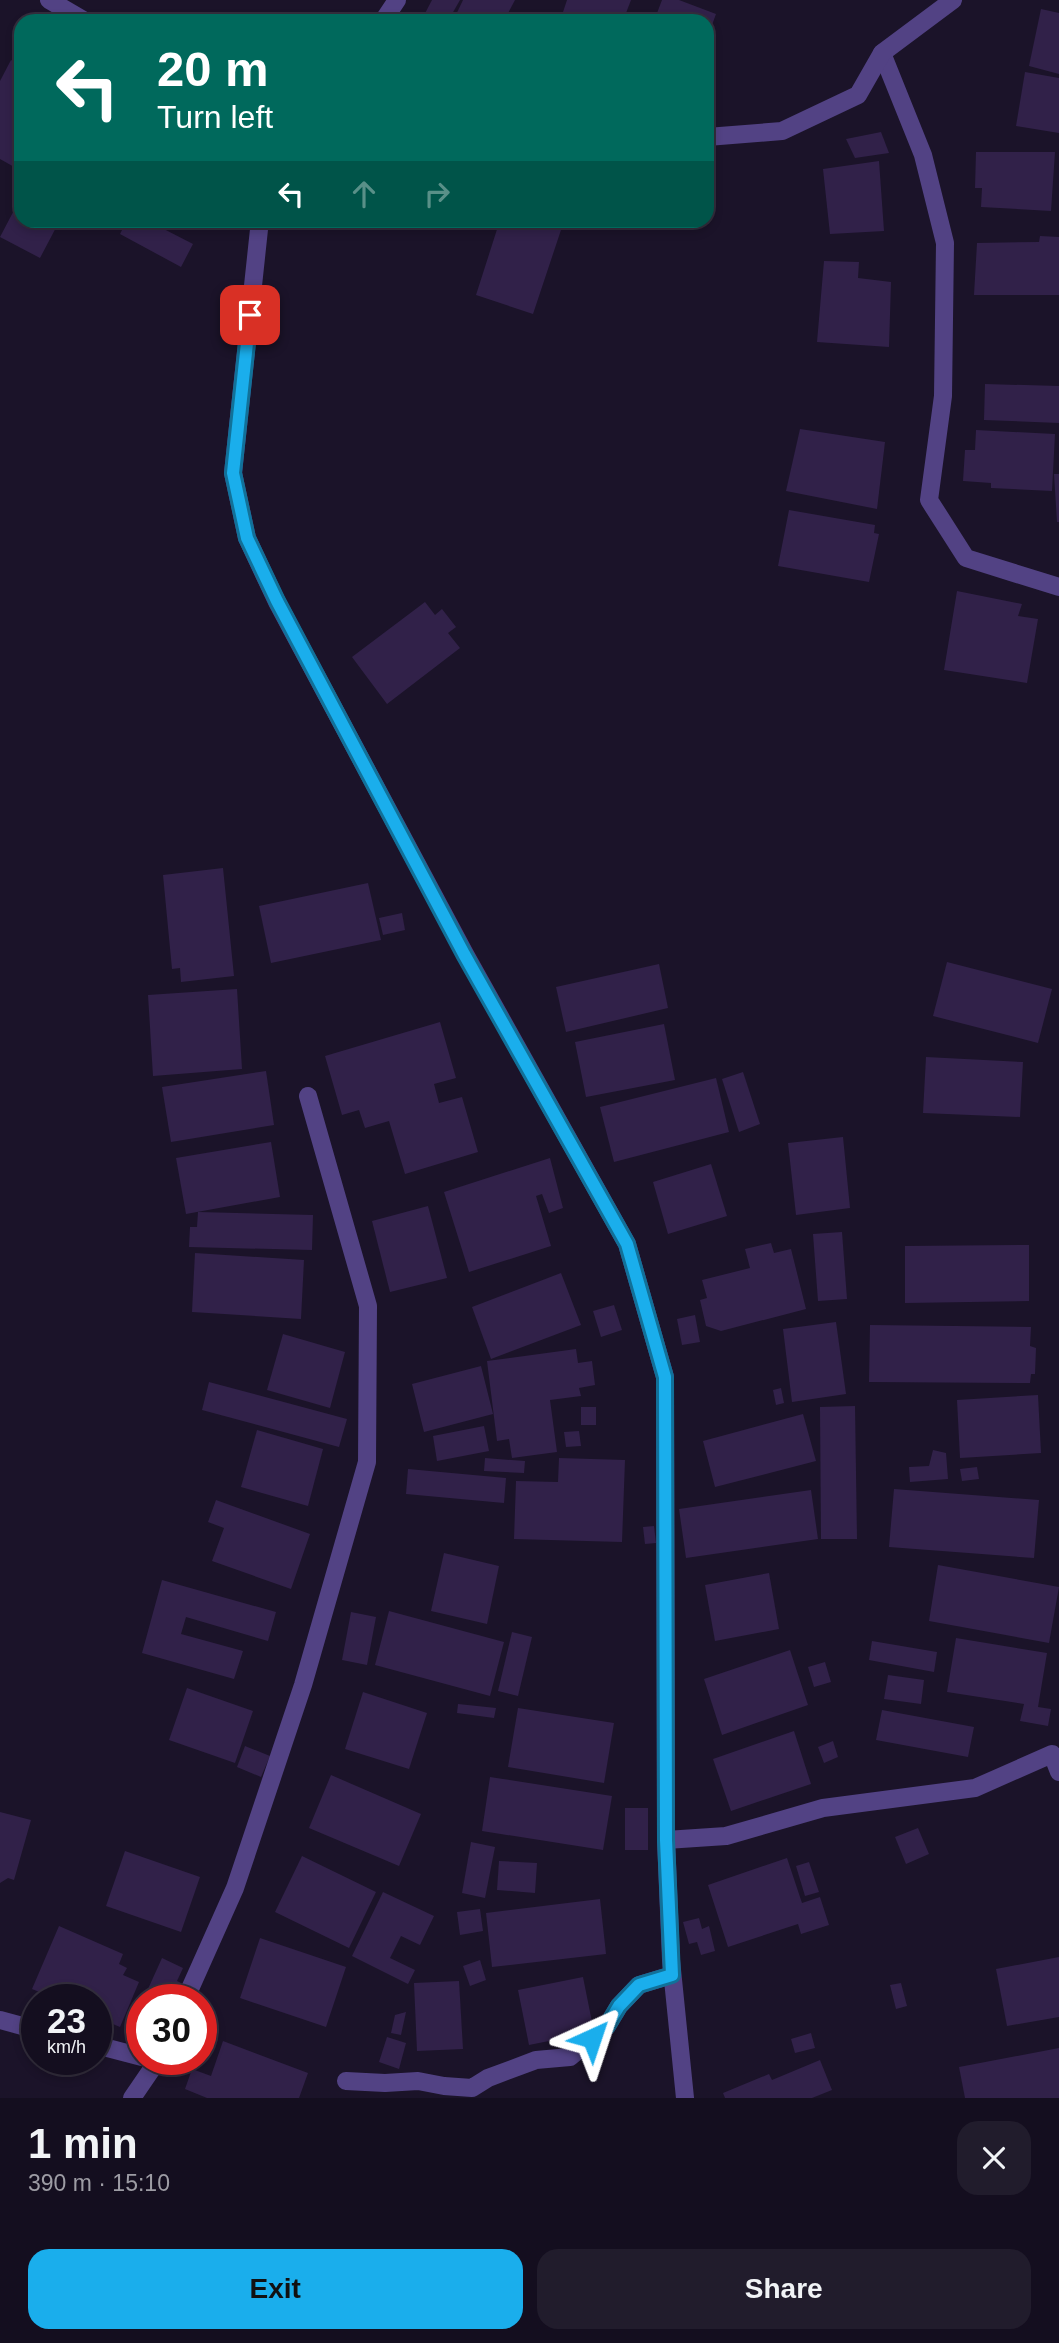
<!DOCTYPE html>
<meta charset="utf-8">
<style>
body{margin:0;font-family:Helvetica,sans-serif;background:#211c2c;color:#f1f3f6;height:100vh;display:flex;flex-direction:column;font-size:26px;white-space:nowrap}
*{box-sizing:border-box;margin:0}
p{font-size:23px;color:#9d9ca4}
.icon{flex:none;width:38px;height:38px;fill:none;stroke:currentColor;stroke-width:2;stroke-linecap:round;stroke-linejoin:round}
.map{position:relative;height:2098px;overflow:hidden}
.sheet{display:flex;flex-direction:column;background:#140e1f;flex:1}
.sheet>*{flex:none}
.guide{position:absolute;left:14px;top:14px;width:700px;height:214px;border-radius:21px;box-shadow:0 4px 10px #0003,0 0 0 2px #332e3d;background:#00695c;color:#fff;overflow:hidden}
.speed{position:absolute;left:21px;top:1984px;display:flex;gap:14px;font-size:35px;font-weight:700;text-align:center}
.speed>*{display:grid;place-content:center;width:91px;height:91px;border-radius:50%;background:#140e1f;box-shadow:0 4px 10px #0003,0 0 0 2px #332e3d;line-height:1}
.speed small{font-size:18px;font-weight:400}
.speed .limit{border:10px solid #d22;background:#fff;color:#111}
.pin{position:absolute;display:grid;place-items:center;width:60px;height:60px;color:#fff;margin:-30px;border-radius:14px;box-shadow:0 4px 10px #0006}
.me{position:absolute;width:77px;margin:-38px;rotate:42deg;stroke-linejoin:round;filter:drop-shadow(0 0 5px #0008)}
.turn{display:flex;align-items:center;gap:24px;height:147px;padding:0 28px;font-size:32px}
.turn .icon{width:91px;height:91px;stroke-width:2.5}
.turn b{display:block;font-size:49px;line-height:60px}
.lanes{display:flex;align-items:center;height:66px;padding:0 28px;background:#0003;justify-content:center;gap:35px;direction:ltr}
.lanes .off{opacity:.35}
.round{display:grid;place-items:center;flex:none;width:74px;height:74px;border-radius:21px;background:#211c2c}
.overview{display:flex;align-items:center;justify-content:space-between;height:119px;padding:0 28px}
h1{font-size:42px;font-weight:600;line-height:52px}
.button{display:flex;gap:14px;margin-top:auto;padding:14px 28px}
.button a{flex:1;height:80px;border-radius:21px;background:#1aaeec;color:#111;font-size:28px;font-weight:600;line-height:80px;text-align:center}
.button a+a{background:#211c2c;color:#f1f3f6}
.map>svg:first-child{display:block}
</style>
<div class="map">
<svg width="1059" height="2098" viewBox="0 0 1059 2098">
<rect width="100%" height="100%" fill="#1b1329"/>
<g fill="#312149">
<path d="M432,0H460L448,21H421Z"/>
<path d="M463,0H515L504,21H453Z"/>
<path d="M567,0H631L623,21H560Z"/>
<path d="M662,0H679L716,14L707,39V21H654Z"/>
<path d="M1041,9L1059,13V74L1029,66Z"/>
<path d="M11,60L21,66V160L16,168L0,159V81Z"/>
<path d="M1025,72L1059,78V133L1016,126Z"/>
<path d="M881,132L889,153L855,158L846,139Z"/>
<path d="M976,152H1055L1051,211L981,207L982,188H975Z"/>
<path d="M879,161L884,231L830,234L823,169Z"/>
<path d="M21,197V220H60L40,258L0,237Z"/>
<path d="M127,220H161L158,226L193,244L181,267L120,234Z"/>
<path d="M500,220H556L555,224L562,227L533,314L476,295Z"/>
<path d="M1040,236L1059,237V295H974L977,243L1039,242Z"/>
<path d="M824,261L859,262L858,278L891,282L889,347L817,342Z"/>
<path d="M985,384L1059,386V423L984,420Z"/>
<path d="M800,429L885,442L877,509L786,491Z"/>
<path d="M976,430L1055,434L1052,491L991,488V483L963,481L965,450H975Z"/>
<path d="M1054,474H1059V522H1057Z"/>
<path d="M789,510L875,525L874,533L879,534L869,582L778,566Z"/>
<path d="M957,591L1022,604L1018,616L1038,619L1027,683L944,670Z"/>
<path d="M425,602L435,615L442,609L456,627L448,633L460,648L387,704L352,657Z"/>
<path d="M223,868L234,976L181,982L180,968L172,969L163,875Z"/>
<path d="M368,883L381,940L271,963L259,906Z"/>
<path d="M402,913L405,930L383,935L379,918Z"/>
<path d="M947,962L1052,989L1038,1043L933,1016Z"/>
<path d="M659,964L668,1008L566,1032L556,987Z"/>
<path d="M237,989L242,1069L153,1076L148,995Z"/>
<path d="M440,1022L456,1078L434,1084L439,1103L462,1097L478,1152L405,1174L389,1121L365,1128L359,1110L342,1115L325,1056Z"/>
<path d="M664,1024L675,1080L586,1097L575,1042Z"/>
<path d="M926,1057L1023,1062L1020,1117L923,1113Z"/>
<path d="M266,1071L274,1125L171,1142L162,1087Z"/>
<path d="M743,1072L760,1124L739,1132L722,1079Z"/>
<path d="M716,1078L729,1132L614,1162L600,1107Z"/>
<path d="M843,1137L850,1208L796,1215L788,1143Z"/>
<path d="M271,1142L280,1197L186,1214L176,1158Z"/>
<path d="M550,1158L563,1208L549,1213L542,1194L536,1196L551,1246L469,1272L444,1192Z"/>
<path d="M711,1164L727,1216L668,1234L653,1182Z"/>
<path d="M428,1206L447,1278L390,1292L372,1221Z"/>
<path d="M198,1212L313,1215L312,1250L189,1247L190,1227H197Z"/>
<path d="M842,1232L847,1299L818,1301L813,1234Z"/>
<path d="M771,1243L774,1253L791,1249L806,1309L721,1331L706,1326L700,1300L707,1298L702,1280L750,1268L745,1249Z"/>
<path d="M1029,1245V1301L905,1303V1246Z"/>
<path d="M195,1253L304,1260L301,1319L192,1312Z"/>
<path d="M561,1273L581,1325L491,1359L472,1307Z"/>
<path d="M614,1305L622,1330L601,1337L593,1311Z"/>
<path d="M695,1315L700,1342L682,1345L677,1319Z"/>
<path d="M836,1322L846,1394L792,1402L783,1329Z"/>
<path d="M870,1325L1031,1327L1030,1346L1036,1348L1035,1374H1031L1030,1383L869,1382Z"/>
<path d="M283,1334L345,1352L330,1408L267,1390Z"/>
<path d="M576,1349L578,1363L592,1361L595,1385L579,1388L581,1396L550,1400L557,1452L512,1458L509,1439L497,1441L487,1361Z"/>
<path d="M481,1366L493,1414L424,1432L412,1384Z"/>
<path d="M209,1382L347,1419L339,1447L202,1410Z"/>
<path d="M781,1388L784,1403L776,1405L773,1390Z"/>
<path d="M1038,1395L1041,1453L960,1458L957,1400Z"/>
<path d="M855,1406L857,1539H821L820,1407Z"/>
<rect x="581" y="1407" width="15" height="18"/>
<path d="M803,1414L816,1461L715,1487L703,1441Z"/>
<path d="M484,1426L489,1451L437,1461L433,1436Z"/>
<path d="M257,1430L323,1449L308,1506L241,1487Z"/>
<path d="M579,1431L581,1446L566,1447L564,1432Z"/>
<path d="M933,1450L946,1453L948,1479L910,1482L909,1467L929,1466Z"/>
<path d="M485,1458L525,1461L524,1473L484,1471Z"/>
<path d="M559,1458L625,1460L622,1542L514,1539L516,1481L558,1482Z"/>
<path d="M977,1467L979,1479L962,1481L960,1469Z"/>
<path d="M408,1469L506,1478L504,1503L406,1494Z"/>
<path d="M894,1489L1039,1500L1034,1558L889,1547Z"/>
<path d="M811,1490L818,1539L686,1558L679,1509Z"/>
<path d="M216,1500L310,1534L291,1589L212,1561L224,1528L208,1522Z"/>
<path d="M654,1526L656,1543L645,1544L643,1527Z"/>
<path d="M444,1553L499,1566L487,1624L431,1611Z"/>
<path d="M938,1565L1059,1587L1049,1643L929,1621Z"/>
<path d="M769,1573L779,1629L715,1641L705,1585Z"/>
<path d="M162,1580L276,1612L268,1641L186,1617L181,1634L243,1651L234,1679L142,1653Z"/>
<path d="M389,1611L504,1642L490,1696L375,1665Z"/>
<path d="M351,1612L376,1617L367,1665L342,1660Z"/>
<path d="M512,1632L532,1637L518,1696L498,1691Z"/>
<path d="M956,1638L1047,1653L1038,1707L1051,1709L1048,1726L1020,1721L1024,1704L947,1692Z"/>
<path d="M872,1641L937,1652L934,1672L869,1660Z"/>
<path d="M790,1650L808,1705L722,1735L704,1679Z"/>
<path d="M825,1662L831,1682L814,1687L808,1667Z"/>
<path d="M888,1675L924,1680L921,1704L884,1699Z"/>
<path d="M187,1688L253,1711L235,1763L169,1740Z"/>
<path d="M363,1692L427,1713L409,1769L345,1749Z"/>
<path d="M458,1704L496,1708L494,1718L457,1713Z"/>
<path d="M518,1708L614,1723L604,1783L508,1767Z"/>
<path d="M882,1710L974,1727L968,1757L876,1740Z"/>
<path d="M794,1731L811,1784L731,1811L713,1759Z"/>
<path d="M833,1741L838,1757L824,1763L818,1747Z"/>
<path d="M245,1746L270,1756L261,1777L237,1767Z"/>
<path d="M331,1775L421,1814L399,1866L309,1828Z"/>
<path d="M490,1777L612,1796L603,1850L482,1831Z"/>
<rect x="625" y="1808" width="23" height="42"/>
<path d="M0,1812L31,1820L14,1880L8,1878L0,1883Z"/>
<path d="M918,1828L929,1854L906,1864L895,1837Z"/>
<path d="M471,1842L495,1847L485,1898L462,1893Z"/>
<path d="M125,1851L200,1877L181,1932L106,1906Z"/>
<path d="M302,1856L376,1892L349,1948L275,1912Z"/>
<path d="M787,1858L802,1903L820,1897L829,1925L801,1934L798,1924L728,1947L708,1885Z"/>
<path d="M499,1861L537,1863L535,1893L497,1890Z"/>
<path d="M809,1862L819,1892L805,1896L796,1866Z"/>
<path d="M383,1892L434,1916L420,1945L401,1936L390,1958L415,1970L408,1984L352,1956Z"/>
<path d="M600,1899L606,1954L492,1967L486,1913Z"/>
<path d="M480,1909L483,1931L460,1935L457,1912Z"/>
<path d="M699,1918L702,1929L709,1926L715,1951L701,1955L697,1942L689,1944L683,1922Z"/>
<path d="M59,1926L123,1954L119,1964L127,1968L123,1975L139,1982L120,2027L96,2017V2000H59L32,1989Z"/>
<path d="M260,1938L346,1967L326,2027L240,1998Z"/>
<path d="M1059,1957V2017L1007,2026L996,1969Z"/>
<path d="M162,1958L183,1968L177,1981L181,1983L173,2000H143Z"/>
<path d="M480,1960L486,1980L470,1986L463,1966Z"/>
<path d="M583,1977L594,2032L529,2045L518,1990Z"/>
<path d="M459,1981L463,2049L417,2051L414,1983Z"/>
<path d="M901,1983L907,2006L896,2009L890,1985Z"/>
<path d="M406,2012L401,2035L391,2033L395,2015Z"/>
<path d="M811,2033L815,2048L795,2053L791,2039Z"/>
<path d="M387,2037L406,2043L399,2069L379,2062Z"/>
<path d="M223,2041L308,2073L299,2098H207L185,2089L192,2069L211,2076Z"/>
<path d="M1059,2048V2098H965L959,2067Z"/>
<path d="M820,2060L832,2090L812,2098H725L723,2093L769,2074L772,2080Z"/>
</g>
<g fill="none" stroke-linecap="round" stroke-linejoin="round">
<g stroke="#524284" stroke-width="18">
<path d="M49,0L85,21"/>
<path d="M383,21L397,0"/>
<path d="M882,53L923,155L945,243L943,396L929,500L966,558L1059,587"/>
<path d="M707,137L782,131L858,95L882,53L953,0"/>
<path d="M260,220L233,473L247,538L277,602L465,954L627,1244L665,1377L666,1840L671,1960L685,2098"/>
<path d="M666,1840L726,1836L823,1808L975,1788L1052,1754L1059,1772"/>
<path d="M185,2000L235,1888L303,1685L367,1462L368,1306L308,1096"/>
<path d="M0,2020L37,2030"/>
<path d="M96,2045L142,2057"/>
<path d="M346,2081L385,2083L418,2081L444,2086L472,2088L488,2078L536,2060L570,2057L607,2026L619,2006L639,1985L672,1975"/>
<path d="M132,2098L158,2060"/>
</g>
</g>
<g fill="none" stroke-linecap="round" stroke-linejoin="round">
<defs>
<path id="route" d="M250,315L233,473L247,538L277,601L464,954L627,1244L665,1377L666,1840L672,1975L639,1985L619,2006L607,2026L592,2038"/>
</defs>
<use href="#route" stroke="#117199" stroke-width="18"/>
<use href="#route" stroke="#1aaeec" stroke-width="12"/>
</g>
</svg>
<div class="speed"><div>23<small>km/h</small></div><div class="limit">30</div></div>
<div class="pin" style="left:250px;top:315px;background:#d93025"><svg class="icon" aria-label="arrive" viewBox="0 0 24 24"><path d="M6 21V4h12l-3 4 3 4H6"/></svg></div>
<svg class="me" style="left:592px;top:2038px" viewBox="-20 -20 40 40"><path d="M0-17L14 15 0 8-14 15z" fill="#1aaeec" stroke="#fff" stroke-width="4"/></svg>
<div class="guide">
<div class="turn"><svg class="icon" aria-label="left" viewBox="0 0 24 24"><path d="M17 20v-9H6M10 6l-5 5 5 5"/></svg><div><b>20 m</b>Turn left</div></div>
<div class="lanes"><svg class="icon" aria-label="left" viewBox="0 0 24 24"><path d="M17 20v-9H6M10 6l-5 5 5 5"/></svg><svg class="icon off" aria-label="ahead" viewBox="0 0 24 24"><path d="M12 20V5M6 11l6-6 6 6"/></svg><svg class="icon off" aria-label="right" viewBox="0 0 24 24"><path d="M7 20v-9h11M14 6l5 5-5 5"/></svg></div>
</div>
</div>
<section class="sheet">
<div class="overview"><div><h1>1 min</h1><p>390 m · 15:10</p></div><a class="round"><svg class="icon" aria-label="close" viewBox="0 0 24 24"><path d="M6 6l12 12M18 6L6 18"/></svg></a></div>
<div class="button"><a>Exit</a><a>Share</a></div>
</section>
